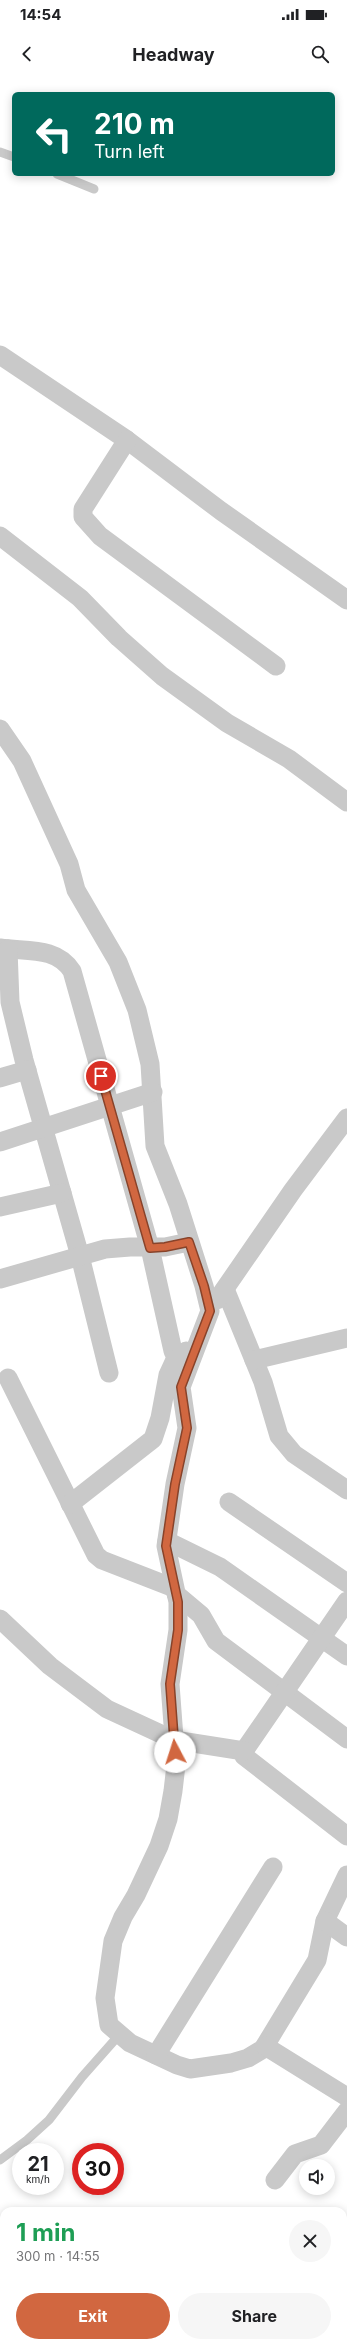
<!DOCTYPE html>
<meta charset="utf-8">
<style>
body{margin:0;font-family:Inter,sans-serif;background:#f6f6f6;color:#202124;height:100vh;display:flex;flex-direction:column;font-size:15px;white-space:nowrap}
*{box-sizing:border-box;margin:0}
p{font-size:13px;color:#757577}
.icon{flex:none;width:22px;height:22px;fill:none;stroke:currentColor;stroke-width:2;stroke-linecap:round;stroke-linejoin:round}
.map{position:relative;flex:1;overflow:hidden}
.details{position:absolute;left:0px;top:2127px;width:347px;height:140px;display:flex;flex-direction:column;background:#fff;border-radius:12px 12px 0 0;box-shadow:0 2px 10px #0003}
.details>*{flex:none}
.guide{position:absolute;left:12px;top:12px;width:323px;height:84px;border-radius:6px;box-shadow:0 2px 10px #0003;background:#00695c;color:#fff;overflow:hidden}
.fabs{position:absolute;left:299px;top:2079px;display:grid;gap:8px}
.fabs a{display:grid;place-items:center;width:36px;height:36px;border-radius:50%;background:#fff;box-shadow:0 2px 10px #0003;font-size:20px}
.speed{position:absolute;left:12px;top:2063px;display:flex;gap:8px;font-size:20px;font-weight:700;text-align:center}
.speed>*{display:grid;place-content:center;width:52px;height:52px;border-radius:50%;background:#fff;box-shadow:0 2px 10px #0003;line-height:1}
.speed small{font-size:10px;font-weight:400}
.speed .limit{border:6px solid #d22;background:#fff;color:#111}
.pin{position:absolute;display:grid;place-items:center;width:34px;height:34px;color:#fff;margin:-17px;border:2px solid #fff;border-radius:50%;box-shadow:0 1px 4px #0007}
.me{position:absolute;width:44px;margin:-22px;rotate:355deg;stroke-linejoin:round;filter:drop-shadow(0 0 3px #0008)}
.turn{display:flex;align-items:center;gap:14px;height:84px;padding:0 16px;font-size:18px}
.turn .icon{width:52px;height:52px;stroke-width:2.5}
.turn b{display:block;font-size:28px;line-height:34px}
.round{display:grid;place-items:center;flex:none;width:42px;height:42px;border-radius:21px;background:#f6f6f6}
.headline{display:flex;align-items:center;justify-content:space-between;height:68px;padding:0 16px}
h1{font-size:24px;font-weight:700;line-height:30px;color:#1e9e55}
.primary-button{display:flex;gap:8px;margin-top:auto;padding:8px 16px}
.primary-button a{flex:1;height:46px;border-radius:24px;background:#d16740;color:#fff;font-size:16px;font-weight:700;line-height:46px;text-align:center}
.primary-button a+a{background:#f6f6f6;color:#202124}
.status{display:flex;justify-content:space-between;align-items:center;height:28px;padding:0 20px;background:#fff;direction:ltr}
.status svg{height:11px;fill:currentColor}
header{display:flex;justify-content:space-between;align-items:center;height:52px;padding:0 16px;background:#fff;font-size:18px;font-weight:700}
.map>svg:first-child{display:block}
</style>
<div class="status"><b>14:54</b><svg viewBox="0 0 49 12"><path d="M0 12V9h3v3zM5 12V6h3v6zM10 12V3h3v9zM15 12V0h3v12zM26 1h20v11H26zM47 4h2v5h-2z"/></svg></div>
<header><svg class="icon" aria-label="back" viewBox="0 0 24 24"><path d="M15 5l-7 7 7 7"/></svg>Headway<svg class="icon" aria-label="search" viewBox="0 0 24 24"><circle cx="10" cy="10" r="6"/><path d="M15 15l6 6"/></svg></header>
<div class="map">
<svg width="347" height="2267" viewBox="0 0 347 2267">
<rect width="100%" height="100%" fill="#fff"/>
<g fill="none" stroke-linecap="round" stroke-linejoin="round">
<g stroke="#c9c9c9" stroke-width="9">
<path d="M0,72L14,77"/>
<path d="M57,94L94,109"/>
<path d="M0,2080L27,2060L49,2040L82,1997L120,1954"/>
</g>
<g stroke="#c9c9c9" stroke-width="19">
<path d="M0,275L127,360L221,431L347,520"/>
<path d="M127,360L83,429V437L100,456L276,586"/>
<path d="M0,456L80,518L119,558L162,596L227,643L289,679L347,722"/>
<path d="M0,649L22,681L69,784L76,810L118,882L137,930L150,984L155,1066L178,1124L204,1206L210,1231L181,1307L187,1348L175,1404L166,1466L178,1522V1550L170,1604L176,1685L173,1711L168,1739L159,1766L136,1815L123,1837L113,1861L105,1918L109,1945L130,1963L177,1985L190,1989L231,1983L248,1978L263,1969L317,1880L325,1841L347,1795"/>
<path d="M0,868C26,872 56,866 72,891L150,1168L173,1271L177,1279"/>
<path d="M8,869L10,922L24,980L80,1176L109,1293"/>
<path d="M0,998L27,990"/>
<path d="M0,1062L153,1012"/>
<path d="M0,1127L62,1113"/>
<path d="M0,1199L105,1169L130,1167H165L189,1162"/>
<path d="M225,1209L263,1302L279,1356L294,1374L347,1410"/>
<path d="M217,1220L293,1110L347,1038"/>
<path d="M254,1280L347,1258"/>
<path d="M8,1298L96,1475L102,1480L174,1508"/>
<path d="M229,1422L347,1503"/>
<path d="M70,1424L153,1359L160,1338L168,1295L174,1282L186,1271"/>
<path d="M167,1461L220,1487L347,1576"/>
<path d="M176,1514L201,1535L216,1561L347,1659"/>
<path d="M347,1521L244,1671V1676L347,1756"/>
<path d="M0,1539L50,1586L107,1629L174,1660L244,1671"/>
<path d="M325,1841L347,1857"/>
<path d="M265,1966L347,2017"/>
<path d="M156,1975L273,1787"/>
<path d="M275,2100L295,2074L321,2065L347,2031"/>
</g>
</g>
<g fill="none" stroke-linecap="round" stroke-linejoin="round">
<defs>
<path id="route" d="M101,996L150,1168L165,1167L189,1162L204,1206L210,1231L181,1307L187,1348L175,1404L166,1466L178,1522V1550L170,1604L175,1672"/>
</defs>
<use href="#route" stroke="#88432a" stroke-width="10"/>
<use href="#route" stroke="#d16740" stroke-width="7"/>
</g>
</svg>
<div class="fabs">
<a><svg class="icon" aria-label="sound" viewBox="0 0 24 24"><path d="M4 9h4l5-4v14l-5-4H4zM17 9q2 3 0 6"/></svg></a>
</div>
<div class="speed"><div>21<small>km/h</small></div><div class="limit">30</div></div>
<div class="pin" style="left:101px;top:996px;background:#d93025"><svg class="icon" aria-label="arrive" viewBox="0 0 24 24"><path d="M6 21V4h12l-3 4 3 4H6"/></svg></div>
<svg class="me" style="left:175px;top:1672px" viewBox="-20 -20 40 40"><circle r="19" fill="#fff"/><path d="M0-13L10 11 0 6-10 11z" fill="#d16740"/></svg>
<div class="guide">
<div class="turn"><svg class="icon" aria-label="left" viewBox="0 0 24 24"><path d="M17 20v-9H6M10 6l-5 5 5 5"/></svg><div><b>210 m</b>Turn left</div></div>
</div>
<section class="details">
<div class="headline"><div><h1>1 min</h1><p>300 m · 14:55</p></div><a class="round"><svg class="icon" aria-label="close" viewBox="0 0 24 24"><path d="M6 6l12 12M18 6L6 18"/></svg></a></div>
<div class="primary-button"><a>Exit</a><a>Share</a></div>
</section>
</div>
